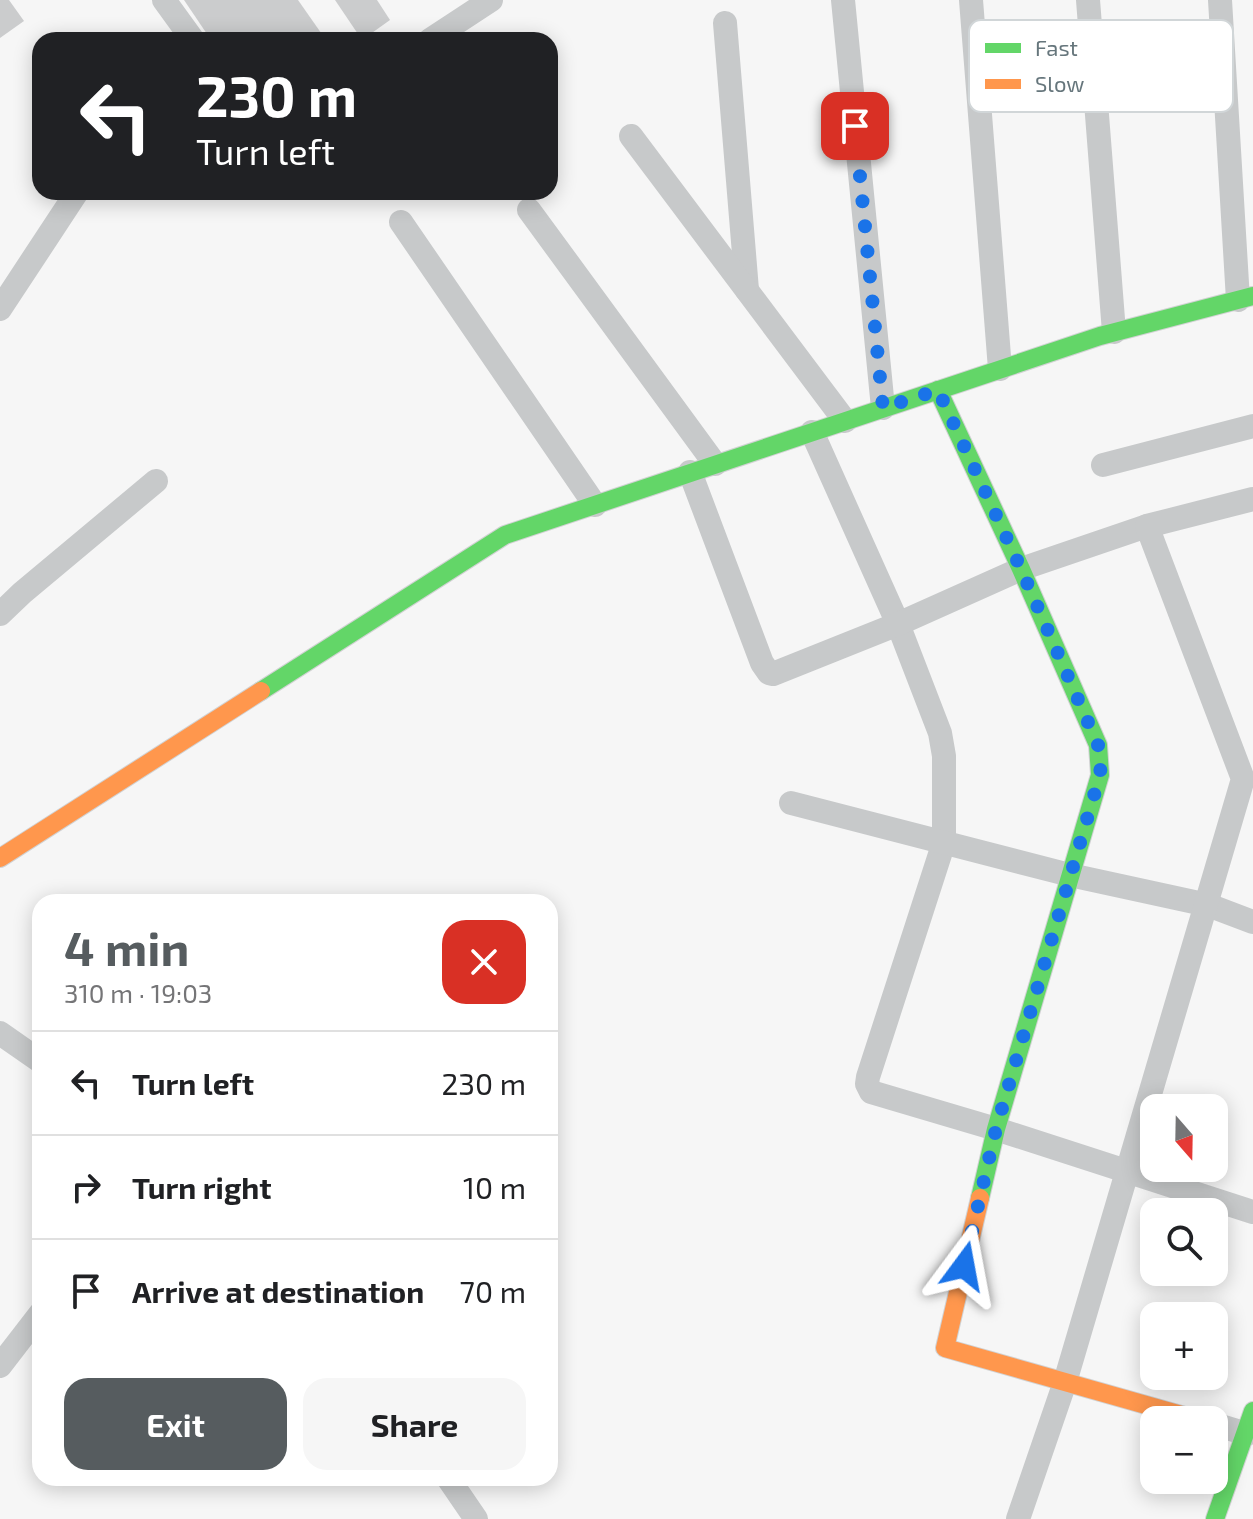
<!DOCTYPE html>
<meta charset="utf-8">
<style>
body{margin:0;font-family:"Exo 2",sans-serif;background:#f6f6f6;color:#202124;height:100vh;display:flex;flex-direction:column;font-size:30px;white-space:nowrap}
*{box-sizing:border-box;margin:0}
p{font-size:26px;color:#757577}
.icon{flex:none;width:44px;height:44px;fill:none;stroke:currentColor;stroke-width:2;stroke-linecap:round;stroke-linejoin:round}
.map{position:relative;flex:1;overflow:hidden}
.drawer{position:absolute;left:32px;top:894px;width:526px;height:592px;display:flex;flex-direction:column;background:#fff;border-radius:24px;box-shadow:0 4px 20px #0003}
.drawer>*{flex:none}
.hud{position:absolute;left:32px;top:32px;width:526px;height:168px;border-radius:24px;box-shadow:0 4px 20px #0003;background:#202124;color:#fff;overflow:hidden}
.needle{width:52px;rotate:160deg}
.buttons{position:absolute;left:1140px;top:1094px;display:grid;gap:16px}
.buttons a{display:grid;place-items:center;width:88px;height:88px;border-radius:16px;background:#fff;box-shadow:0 4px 20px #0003;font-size:40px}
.pin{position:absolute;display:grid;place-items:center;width:68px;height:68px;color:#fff;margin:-34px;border-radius:16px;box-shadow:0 4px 12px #0006}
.me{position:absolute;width:88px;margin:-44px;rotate:13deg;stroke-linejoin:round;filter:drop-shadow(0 0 6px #0008)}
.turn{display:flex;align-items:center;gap:28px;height:168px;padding:0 32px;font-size:36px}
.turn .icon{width:104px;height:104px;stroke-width:2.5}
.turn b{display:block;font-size:56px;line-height:68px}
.round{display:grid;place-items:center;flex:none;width:84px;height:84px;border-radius:24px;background:#f6f6f6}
.overview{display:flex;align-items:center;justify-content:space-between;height:136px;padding:0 32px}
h1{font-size:48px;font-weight:700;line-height:60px;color:#565c5f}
.button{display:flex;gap:16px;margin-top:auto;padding:16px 32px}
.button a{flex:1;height:92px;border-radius:24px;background:#565c5f;color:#fff;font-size:32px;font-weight:700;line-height:92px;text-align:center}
.button a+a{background:#f6f6f6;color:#202124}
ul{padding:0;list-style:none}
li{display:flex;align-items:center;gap:24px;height:104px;padding:0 32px;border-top:2px solid #e0e0e0}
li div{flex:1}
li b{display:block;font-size:30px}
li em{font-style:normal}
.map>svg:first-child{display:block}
</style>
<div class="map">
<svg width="1253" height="1519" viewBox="0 0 1253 1519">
<rect width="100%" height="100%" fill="#f6f6f6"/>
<g fill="#cbcccd">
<path d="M0,0H9L24,21L0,38Z"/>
<path d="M184,0H298L326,40H211Z"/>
<path d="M335,0H377L390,20L362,40Z"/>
</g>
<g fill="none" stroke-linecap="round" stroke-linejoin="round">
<defs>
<g id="fast">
<path d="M938,390L1021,569L1098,745L1100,775L996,1129L980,1198"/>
<path d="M261,691L505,535L1100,336L1253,296"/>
<path d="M1215,1519L1253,1411"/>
</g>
<g id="slow">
<path d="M0,858L261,691"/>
<path d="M980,1198L945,1348L1199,1420"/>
</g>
</defs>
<use href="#fast" stroke="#d1d2d3" stroke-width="20"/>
<use href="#slow" stroke="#d1d2d3" stroke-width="20"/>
<g stroke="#c7c9ca" stroke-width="24">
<path d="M164,0L193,40"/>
<path d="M843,0L883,408"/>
<path d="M971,0L1000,369"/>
<path d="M1088,0L1114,332"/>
<path d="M1220,0L1238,300"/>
<path d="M725,23L747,290"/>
<path d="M430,40L491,0"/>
<path d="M631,136L845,421"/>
<path d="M529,210L715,464"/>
<path d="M401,222L595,505"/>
<path d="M0,309L77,192"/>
<path d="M812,432L898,624L940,733L944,756V842L868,1077L867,1084L871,1092L996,1129L1253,1212"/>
<path d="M1103,465L1253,426"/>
<path d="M690,472L762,663L769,673L773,674L898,624L1021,569L1147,526"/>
<path d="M0,614L22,593L156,481"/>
<path d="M791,803L1070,875L1208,905L1253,922"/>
<path d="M0,1033L40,1061"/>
<path d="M0,1366L40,1314"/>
<path d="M1214,1424L1247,1434"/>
<path d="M448,1478L476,1519"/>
<path d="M1018,1519L1065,1382L1243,779L1147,526L1253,499"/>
</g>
<use href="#fast" stroke="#63d668" stroke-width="18"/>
<use href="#slow" stroke="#ff974d" stroke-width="18"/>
</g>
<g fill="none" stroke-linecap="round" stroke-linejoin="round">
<path stroke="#1a73e8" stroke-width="14" stroke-dasharray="0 25.2" d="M855,126L883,408L938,390L1021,569L1098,745L1101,761L1100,775L996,1129L964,1266"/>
</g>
<rect x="969" y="20" width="264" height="92" rx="12" fill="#fff" stroke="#d1d6d8" stroke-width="2"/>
<rect x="985" y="43" width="36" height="10" fill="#63d668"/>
<rect x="985" y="79" width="36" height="10" fill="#ff974d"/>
<g font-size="22" fill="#66767c">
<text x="1035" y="56">Fast</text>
<text x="1035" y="92">Slow</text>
</g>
</svg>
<div class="buttons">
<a><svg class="needle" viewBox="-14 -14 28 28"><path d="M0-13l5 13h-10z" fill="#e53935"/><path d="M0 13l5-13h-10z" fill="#757577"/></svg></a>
<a><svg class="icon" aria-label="search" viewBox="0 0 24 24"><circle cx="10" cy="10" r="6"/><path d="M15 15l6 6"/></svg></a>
<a>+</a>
<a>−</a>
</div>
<div class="pin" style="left:855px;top:126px;background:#d93025"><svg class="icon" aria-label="arrive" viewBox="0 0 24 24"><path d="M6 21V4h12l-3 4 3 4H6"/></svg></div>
<svg class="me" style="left:964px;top:1266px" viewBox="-20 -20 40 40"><path d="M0-17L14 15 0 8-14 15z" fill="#1a73e8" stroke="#fff" stroke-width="4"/></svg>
<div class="hud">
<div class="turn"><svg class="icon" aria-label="left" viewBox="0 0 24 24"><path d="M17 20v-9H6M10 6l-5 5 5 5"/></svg><div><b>230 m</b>Turn left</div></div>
</div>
<section class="drawer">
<div class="overview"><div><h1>4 min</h1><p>310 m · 19:03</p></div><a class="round" style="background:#d93025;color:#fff"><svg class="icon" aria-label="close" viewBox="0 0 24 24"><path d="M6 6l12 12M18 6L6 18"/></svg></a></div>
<ul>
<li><svg class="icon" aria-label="left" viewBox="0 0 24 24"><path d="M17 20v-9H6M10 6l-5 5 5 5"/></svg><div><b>Turn left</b></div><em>230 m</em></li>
<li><svg class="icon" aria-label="right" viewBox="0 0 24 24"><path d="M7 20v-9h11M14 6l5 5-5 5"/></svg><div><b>Turn right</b></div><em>10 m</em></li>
<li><svg class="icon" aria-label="arrive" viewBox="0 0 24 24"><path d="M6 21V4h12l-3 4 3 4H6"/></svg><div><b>Arrive at destination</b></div><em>70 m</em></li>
</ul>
<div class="button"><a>Exit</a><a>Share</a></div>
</section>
</div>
